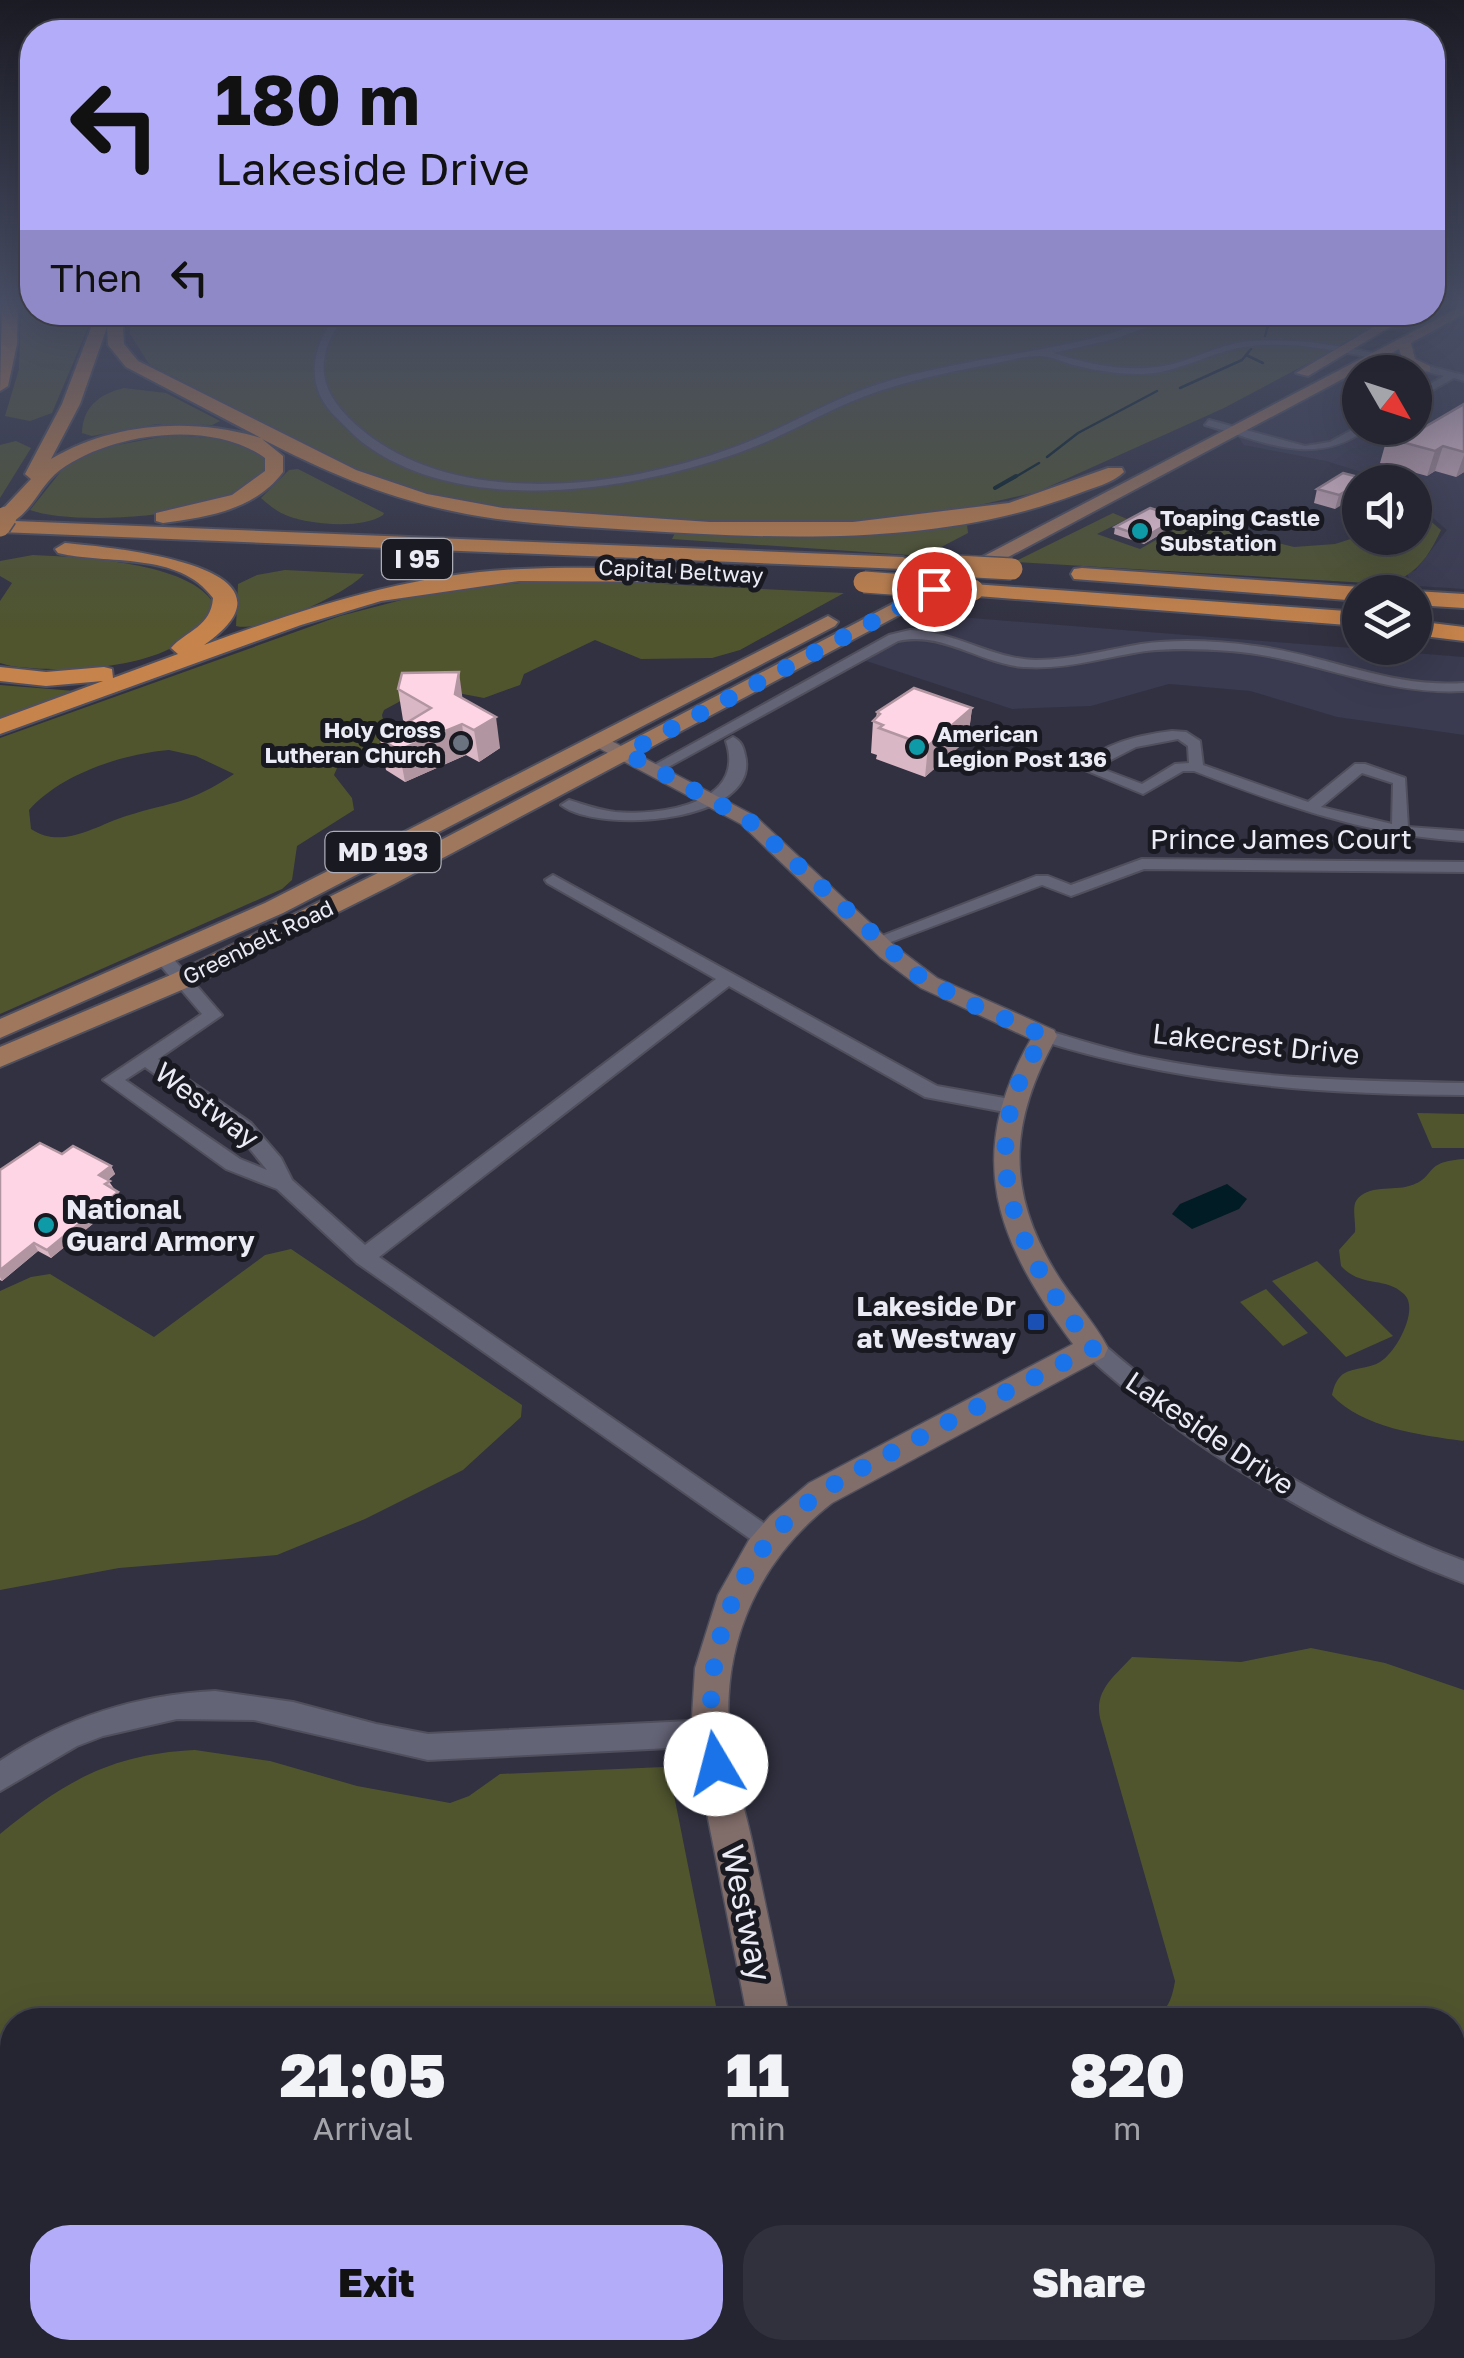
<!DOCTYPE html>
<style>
body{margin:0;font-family:"Golos Text",sans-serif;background:#31313d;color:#f1f3f6;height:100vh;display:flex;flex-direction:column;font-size:38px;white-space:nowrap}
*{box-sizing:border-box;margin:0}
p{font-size:32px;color:#a3a5ab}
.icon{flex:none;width:55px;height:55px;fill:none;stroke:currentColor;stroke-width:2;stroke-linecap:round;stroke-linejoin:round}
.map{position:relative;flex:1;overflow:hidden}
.drawer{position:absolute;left:0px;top:2008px;width:1465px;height:352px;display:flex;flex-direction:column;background:#252531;border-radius:40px 40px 0 0;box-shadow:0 10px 40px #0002,0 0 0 2px #42424d}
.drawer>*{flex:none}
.hud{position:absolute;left:20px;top:20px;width:1425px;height:305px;border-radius:40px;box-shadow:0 10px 40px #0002,0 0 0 2px #42424d;background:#b3adf9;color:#111;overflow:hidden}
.needle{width:65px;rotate:129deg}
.controls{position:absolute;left:1342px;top:355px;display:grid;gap:20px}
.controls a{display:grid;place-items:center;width:90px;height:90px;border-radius:50%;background:#252531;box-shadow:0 10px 40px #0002,0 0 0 2px #42424d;font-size:50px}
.pin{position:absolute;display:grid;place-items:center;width:85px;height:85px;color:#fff;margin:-42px;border:5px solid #fff;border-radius:50%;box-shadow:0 2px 10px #0007}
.me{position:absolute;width:110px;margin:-55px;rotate:352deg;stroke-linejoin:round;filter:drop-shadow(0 0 8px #0008)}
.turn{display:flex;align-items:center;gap:35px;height:210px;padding:0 30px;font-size:45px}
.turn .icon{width:130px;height:130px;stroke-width:2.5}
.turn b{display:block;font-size:70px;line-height:85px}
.then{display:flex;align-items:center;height:95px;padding:0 30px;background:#0003;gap:20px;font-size:38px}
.eta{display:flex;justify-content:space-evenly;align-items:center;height:170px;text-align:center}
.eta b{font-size:60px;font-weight:800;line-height:70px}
.action{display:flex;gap:20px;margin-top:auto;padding:20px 30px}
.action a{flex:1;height:115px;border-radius:40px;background:#b3adf9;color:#111;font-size:40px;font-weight:800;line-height:115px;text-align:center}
.action a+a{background:#31313d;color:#f1f3f6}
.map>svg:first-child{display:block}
</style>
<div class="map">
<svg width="1464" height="2358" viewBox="0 0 1464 2358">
<rect width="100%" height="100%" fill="#313141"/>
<g fill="#3a3a50" fill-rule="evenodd">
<path d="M1464,309V589L1402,585L1409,579L1407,572L1415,571L1447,530L1415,502V482H1393L1326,461L1244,445L1234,431ZM1360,372H1415V428H1360Z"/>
<path d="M947,616L1464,657V735L1337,717L1250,691L1169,684L1091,706L1012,709L857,658Z"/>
</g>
<g fill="#50552e" fill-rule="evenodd">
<path d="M21,302H32V312L94,313L52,413L30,421L5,416L19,369Z"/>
<path d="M131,312L1403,313L1224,408L1037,492L962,509L875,520L792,524L515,511L437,499L377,481L149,364L130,334Z"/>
<path d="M124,388L166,393L220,421L212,425L157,424L92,436L82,433C83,407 99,394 124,388Z"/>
<path d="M171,435L239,440L264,457L266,470C241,518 76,527 30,510L66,465L96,449Z"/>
<path d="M16,441L31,448L0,498V445Z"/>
<path d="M298,469L384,513L383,515C363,529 311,525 288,516C277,512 269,505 261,498L289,470Z"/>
<path d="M1415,508L1441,530C1432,549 1423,566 1404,577L1402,585L1014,562L1113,513L1127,519L1097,534L1140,549L1189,521L1294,547L1335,544L1360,536L1415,538Z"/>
<path d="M955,524L967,525L968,533L924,556L672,539L675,533Z"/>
<path d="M33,555C79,557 191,562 214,604C191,671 68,674 11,666L0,663V601L12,583L0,576V561Z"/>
<path d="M285,570L364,574C347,594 261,633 236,626L238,584L257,575Z"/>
<path d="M562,579L844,593L740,650L712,658L641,659L595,640L524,674L520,685L484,698L447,691L408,697L384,710L382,715L384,724L397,733L388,743L337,768L334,775L352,798L354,810L297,846L292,880L282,889L0,1014V738L340,616L436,591ZM169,750L196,756L234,774C189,804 175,801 126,816C95,826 62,850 31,829L29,810C61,774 122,754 169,750Z"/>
<path d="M0,685L75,691L0,719Z"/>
<path d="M1417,1113L1464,1114V1148H1432Z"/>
<path d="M1464,1159V1440L1463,1441C1421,1435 1362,1428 1332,1395C1334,1386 1336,1380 1343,1374C1354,1367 1369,1369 1380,1362C1396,1353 1420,1309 1404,1294C1385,1276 1361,1288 1341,1266L1339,1250L1355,1232C1356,1223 1352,1208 1356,1201C1367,1184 1394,1191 1409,1186C1438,1178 1420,1162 1464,1159Z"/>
<path d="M291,1249L522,1405L521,1417L463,1470L365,1519L277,1555L119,1568L0,1590V1291L31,1277L50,1274L154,1337L265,1255Z"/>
<path d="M1317,1261L1393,1336L1346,1357L1272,1281Z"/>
<path d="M1266,1289L1308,1333L1283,1346L1240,1302Z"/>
<path d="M1311,1648L1385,1663L1464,1690V2358H884L882,2348H1452V2020H1151C1168,2011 1172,1999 1175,1981L1100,1718C1094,1690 1115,1676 1132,1657L1241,1662Z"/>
<path d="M195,1750L270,1761L357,1786L450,1803L469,1796L500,1774L664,1767L670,1775L716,2006L713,2020H12V2348H198L176,2358H0V1834C64,1782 110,1754 195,1750Z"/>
</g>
<path fill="#011c24" d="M1227,1184L1247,1199L1239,1209L1192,1229L1172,1214L1180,1204Z"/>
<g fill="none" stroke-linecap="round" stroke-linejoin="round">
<g stroke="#011c24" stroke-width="2.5">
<path d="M1265,336L1272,312"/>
<path d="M1246,355L1263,363"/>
<path d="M1180,388L1242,360L1251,349"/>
<path d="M1047,457L1078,433L1157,391"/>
<path d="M1012,479L1039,463"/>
</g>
<path stroke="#011c24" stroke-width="4" d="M995,488L1016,476"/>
<defs>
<g id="street">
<path d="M338,312H347C314,356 315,387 355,424C451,511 620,489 732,448C783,430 828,400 879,384C949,362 1023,355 1094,338C1124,331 1160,312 1189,312L1114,339L1053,353C1094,366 1138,375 1180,362C1205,354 1227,342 1254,341C1323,336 1397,359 1464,375V381L1454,378L1415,400V393L1444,376C1381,361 1308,337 1243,347C1208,353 1178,373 1142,374C1119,374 1096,371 1074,365C1063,362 1050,355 1038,356C1021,356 1003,362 986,365C939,374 892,384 848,403C811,419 776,440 738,453C630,491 466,517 366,445C356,438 347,428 338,419C303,387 311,347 338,312Z"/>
<path d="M1209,420L1305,446L1330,442L1359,426L1368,428C1315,469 1263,441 1205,425Z"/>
<path d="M910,630C955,631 991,659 1036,660C1071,660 1106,650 1141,644C1178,639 1218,641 1255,646C1328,655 1388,688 1464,683V691C1382,696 1311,657 1230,651C1202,649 1174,648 1146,651C1105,657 1066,670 1024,667C980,664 943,631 898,641L661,771L649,768L889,635Z"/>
<path d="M1172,731L1186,732L1200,741L1203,765L1308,802L1355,764H1365L1405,778L1408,827L1464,831V841C1369,836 1282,805 1194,771H1183L1143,794L1080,768C1101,743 1140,735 1172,731ZM1178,739L1188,746L1189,763L1175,764L1142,784L1097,767L1136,747ZM1362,773L1393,783L1392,824L1321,807Z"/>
<path d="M733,737C741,741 743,746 745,755C762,822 600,835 561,805L569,800C585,805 599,810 615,812C661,816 747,804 726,741Z"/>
<path d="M1142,859L1464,862V872L1144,869L1071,896L1042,885L883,945H871L869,941L1036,876H1048L1071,885Z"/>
<path d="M553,875L937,1086L1010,1099L1020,1106L1010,1113L925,1097L729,986L379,1257L778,1533L781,1541L778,1549L769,1552L357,1263L277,1189L226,1169L103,1080L202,1014L155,959L158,955H170L222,1015L158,1059L251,1123L281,1158L292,1180L365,1245L716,979L547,883L545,880ZM145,1067L237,1133L267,1170L240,1159L125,1080Z"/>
<path d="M1045,1030C1080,1040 1114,1051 1149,1058C1253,1079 1359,1081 1464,1083V1095C1318,1094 1178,1084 1039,1040L1036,1036L1039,1032Z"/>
<path d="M1093,1339L1101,1342C1196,1427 1344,1517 1464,1561V1583C1335,1535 1187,1448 1085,1354L1082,1348L1085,1342Z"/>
<path d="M215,1691L293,1702L376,1724L428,1734L710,1720L720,1724L724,1733L720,1742L710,1746L428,1760L254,1720L177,1719L103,1736L77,1746L0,1791V1761C66,1717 136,1695 215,1691Z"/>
</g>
<g id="secondary">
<path d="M600,735L755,816L896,947L937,978L1054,1030L1057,1036C1011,1118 1004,1187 1055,1271C1071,1298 1094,1321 1108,1348L1104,1357L832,1503C761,1558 723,1639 729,1729C731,1766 744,1805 752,1841C765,1901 777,1960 790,2020H748L691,1733L695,1668L718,1595L749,1540L770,1516L809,1483L1073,1344C996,1241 963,1157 1031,1039L921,988L880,957L741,824L593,745V737Z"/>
<path d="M811,2348H859L861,2358H813Z"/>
</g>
<g id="primary">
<path d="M1464,305V314L1411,343L1415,359L1430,366V372L1404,364L1399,349L394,884L191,986L0,1067V1047L173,974L376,874Z"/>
<path d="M1399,312H1415L1308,376L1296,373Z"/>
<path d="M828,616L838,622L835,626L283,913L0,1038V1019L265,903Z"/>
</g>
<g id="highway">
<path d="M2,302H18L17,344L8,386L0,391Z"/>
<path d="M97,312H122L124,344L138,361L356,470L427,494L503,508L710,522H853L1009,503L1108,468H1122L1124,472C1113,483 1092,488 1077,494C938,547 779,539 633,530C573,526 512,524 452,511C384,497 324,471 262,439L283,456V472C255,510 207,517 163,523L156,521V513L232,495L265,471V458C212,419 112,432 60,470C41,484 34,508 14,521L903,557L913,563L903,569L0,532V512L31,479L25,474L62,404ZM107,327L108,345L126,367L261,438C193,417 113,422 51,459L80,404Z"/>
<path d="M65,543C107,547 318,565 204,645C306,608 412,573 522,569C583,566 644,569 705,570L716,576L705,582L519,581L381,601L301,625L0,734V719L103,681L46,686L0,681V667L46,672L104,667L112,669L113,678L178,654L171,648C187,630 211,627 213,598C179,551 107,565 58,553L55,549Z"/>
<path d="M1082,568L1360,587L1370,592H1360V601L1074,579L1071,574L1074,569Z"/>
<path d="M973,584L1360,612V626L965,595L962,590Z"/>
<path d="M1415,591L1464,594V608L1415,605V592H1411Z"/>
<path d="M1415,621L1464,627V641L1415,635Z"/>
</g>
</defs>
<use href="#street" stroke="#4f4f5d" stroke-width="4"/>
<use href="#secondary" stroke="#4f4f5d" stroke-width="3"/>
<use href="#primary" stroke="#4f4f5d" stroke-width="4"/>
<use href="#highway" stroke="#4f4f5d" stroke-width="4"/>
<use href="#street" fill="#646477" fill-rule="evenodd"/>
<use href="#secondary" fill="#816d6a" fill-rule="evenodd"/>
<use href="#primary" fill="#9f775d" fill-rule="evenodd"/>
<use href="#highway" fill="#c6834b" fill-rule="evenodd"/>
<defs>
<g id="highway-bridge">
<path d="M0,526L6,517"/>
<path d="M938,565L1012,569"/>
<path d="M864,582L973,590"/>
</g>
</defs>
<use href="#highway-bridge" stroke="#4f4f5d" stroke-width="24" stroke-linecap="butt"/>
<use href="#highway-bridge" stroke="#c6834b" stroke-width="21"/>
</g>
<g fill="#dab7c5">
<path d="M1464,404V472L1456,477L1435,471L1427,476L1380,463L1387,438L1423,428Z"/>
<path d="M1366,479L1335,509L1314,503L1317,489Z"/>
<path d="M1179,517L1178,524L1144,544L1114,534L1115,527Z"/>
<path d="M398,689L463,699L500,748L479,762L466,755L405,782L386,770L380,739L407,723L403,720Z"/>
<path d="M972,708L968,739L925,777L876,759L877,755L871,753L873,721L876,718L877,712Z"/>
<path d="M111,1166L115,1174L108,1180L122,1200L51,1258L38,1251L2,1281L0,1280V1170Z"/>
</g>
<g fill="#b195a0">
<path d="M1443,446L1435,471L1427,476L1435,451Z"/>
<path d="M1464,455V472L1456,477Z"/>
<path d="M1360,483V494L1335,509L1339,495Z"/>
<path d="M1179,517L1178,524L1144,544L1145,537Z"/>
<path d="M459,672L463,702L462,724L466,755L405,782L399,750L455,694Z"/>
<path d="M972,708L968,739L925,777L928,746Z"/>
<path d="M496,717L500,748L479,762L474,730Z"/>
<path d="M111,1166L115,1174L103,1184L99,1175Z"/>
<path d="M118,1192L122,1200L51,1258L47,1250Z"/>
<path d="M34,1243L38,1251L2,1281L0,1277V1270Z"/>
</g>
<g fill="#fdd5e5" stroke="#b195a0" stroke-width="2.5">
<path d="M1464,404V452L1443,446L1435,451L1387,438L1405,428H1415V426L1423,428Z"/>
<path d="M1343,473L1366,479L1339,495L1317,489Z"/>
<path d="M1150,508L1179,517L1145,537L1115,527Z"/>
<path d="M459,672L455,694L496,717L474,730L462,724L399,750L380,739L431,708L398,689L402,673Z"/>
<path d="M914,688L972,708L928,746L879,728L883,725L873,721L880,714L877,712Z"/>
<path d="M40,1143L62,1154L73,1146L111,1166L99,1175L110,1181L105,1184L118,1192L47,1250L34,1243L0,1270V1170Z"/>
<path d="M592,2348H750L752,2358H573L572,2354Z"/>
</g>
<linearGradient id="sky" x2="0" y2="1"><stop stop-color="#1b1b24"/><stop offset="0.48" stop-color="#484e65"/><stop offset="1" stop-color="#484e65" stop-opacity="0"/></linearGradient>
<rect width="1464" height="632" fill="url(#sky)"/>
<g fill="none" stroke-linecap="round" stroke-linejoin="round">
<path stroke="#1a73e8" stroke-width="18" stroke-dasharray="0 32.4" d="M716,1764C698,1667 728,1567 806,1504C841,1476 885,1457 924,1435C980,1405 1036,1376 1094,1348C1015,1253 967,1147 1045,1036L964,1001L918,975L748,820L626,753L934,589"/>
</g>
<g fill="#0f9aa8" stroke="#191921" stroke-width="4">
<circle cx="1140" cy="531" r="10"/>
<circle cx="917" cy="747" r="10"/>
<circle cx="46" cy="1225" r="10"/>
</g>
<circle fill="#6b7280" stroke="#191921" stroke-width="4" cx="461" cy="743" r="10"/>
<rect fill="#1a4fb4" stroke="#191921" stroke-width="4" x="1026" y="1312" width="20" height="20" rx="5"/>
<g text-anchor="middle" stroke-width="10" stroke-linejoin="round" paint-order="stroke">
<g font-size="22" font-weight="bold" fill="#eaebf5" stroke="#191921" text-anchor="start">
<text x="1160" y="526">Toaping Castle<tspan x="1160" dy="25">Substation</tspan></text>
<text x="441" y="738" text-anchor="end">Holy Cross<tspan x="441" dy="25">Lutheran Church</tspan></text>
<text x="937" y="742">American<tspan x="937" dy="25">Legion Post 136</tspan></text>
</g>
<g font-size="22" fill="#eaebf5" stroke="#191921">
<text transform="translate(681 571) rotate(3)" y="8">Capital Beltway</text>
<text transform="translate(258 942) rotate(-26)" y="8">Greenbelt Road</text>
</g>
<g fill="#191921" stroke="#abacb5" stroke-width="2.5">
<rect x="382" y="539" width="70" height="40" rx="8"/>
<rect x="325.5" y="832" width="115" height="40" rx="8"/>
</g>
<g font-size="25" font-weight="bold" fill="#eaebf5">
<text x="417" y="568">I 95</text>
<text x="383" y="861">MD 193</text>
</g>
<g font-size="28" fill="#eaebf5" stroke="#191921">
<text x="1281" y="849">Prince James Court</text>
<text transform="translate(1256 1044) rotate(6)" y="10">Lakecrest Drive</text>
<text transform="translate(207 1105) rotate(37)" y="10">Westway</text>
<text transform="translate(1210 1433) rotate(34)" y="10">Lakeside Drive</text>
</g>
<g font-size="28" font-weight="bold" fill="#eaebf5" stroke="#191921" text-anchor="start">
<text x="66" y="1219">National<tspan x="66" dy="32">Guard Armory</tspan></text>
<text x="1016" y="1316" text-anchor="end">Lakeside Dr<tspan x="1016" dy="32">at Westway</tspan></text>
</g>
<g font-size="32" fill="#eaebf5" stroke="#191921">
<text transform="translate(746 1913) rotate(78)" y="11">Westway</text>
</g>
</g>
</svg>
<div class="controls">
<a><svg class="needle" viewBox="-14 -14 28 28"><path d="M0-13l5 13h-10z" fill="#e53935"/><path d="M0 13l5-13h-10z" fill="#a3a5ab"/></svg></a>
<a><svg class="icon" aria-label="sound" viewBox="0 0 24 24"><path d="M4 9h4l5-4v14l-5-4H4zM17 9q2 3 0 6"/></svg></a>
<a><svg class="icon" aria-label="layers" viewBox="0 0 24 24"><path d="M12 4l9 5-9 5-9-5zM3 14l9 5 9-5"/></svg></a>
</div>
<div class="pin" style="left:934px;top:589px;background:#d93025"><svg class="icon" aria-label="arrive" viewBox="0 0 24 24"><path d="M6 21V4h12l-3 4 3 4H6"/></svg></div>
<svg class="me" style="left:716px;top:1764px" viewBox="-20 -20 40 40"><circle r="19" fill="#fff"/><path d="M0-13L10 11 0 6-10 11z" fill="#1a73e8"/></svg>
<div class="hud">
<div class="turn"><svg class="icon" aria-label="left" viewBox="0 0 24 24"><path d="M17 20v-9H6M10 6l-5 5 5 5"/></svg><div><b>180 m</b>Lakeside Drive</div></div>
<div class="then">Then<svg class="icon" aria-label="left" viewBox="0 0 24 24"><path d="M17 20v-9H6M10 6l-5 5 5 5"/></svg></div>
</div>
<section class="drawer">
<div class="eta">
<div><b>21:05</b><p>Arrival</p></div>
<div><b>11</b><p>min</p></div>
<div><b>820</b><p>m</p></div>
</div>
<div class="action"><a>Exit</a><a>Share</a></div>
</section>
</div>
